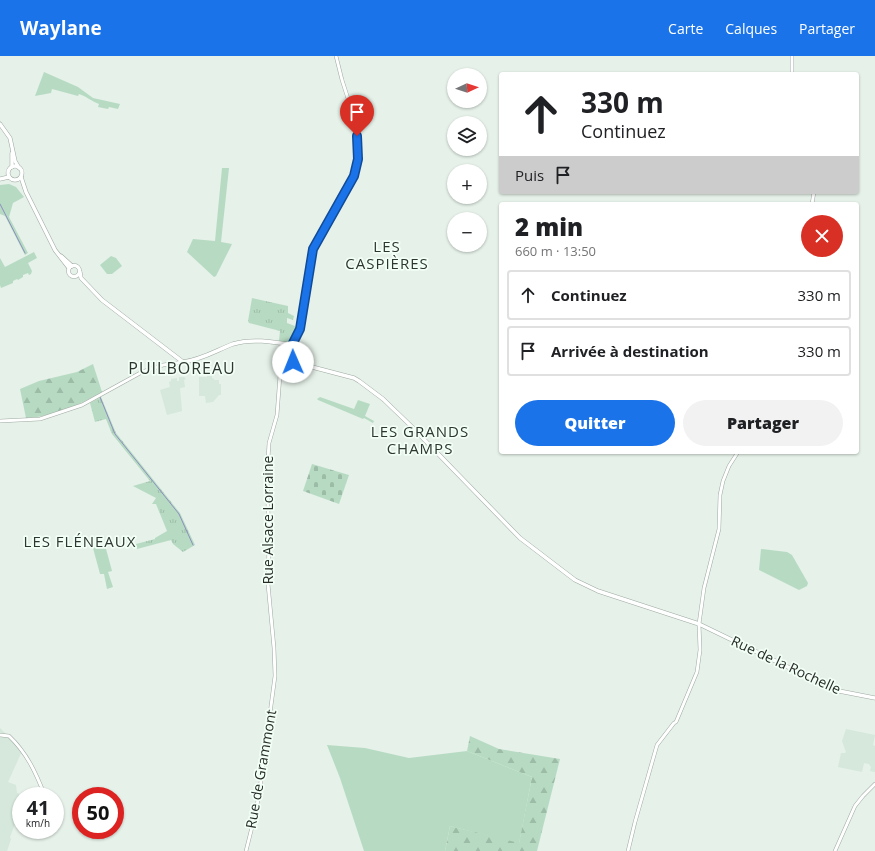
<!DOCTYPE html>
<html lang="fr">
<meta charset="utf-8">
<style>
body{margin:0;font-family:"Open Sans",sans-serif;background:#f2f2f2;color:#202124;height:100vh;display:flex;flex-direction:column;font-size:15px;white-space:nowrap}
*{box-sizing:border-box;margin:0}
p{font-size:13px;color:#757577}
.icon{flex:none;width:22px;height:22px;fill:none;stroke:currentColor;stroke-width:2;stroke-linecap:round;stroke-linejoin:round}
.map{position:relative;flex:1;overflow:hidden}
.side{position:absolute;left:499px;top:146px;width:360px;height:252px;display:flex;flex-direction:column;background:#fff;border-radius:4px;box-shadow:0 1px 3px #0004}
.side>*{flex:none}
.banner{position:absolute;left:499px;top:16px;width:360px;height:122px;border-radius:4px;box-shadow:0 1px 3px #0004;background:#fff;color:#202124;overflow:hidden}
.needle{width:26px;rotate:87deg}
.tools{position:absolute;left:447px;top:12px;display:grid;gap:8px}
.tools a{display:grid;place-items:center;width:40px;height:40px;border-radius:50%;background:#fff;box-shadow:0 1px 3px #0004;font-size:20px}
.speed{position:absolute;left:12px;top:731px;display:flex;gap:8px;font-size:20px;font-weight:700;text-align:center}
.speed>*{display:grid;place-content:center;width:52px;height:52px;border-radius:50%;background:#fff;box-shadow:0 1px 3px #0004;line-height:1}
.speed small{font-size:10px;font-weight:400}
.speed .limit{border:6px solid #d22;background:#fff;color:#111}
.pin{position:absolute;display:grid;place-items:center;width:34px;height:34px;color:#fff;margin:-41px -17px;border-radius:50% 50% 50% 0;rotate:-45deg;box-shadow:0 0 4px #0007}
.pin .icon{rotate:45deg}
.me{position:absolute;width:44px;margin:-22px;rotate:359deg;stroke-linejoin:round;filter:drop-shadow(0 0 3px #0008)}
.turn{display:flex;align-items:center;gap:14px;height:84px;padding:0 16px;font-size:18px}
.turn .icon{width:52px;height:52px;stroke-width:2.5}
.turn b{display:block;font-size:28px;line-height:34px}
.then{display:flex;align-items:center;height:38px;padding:0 16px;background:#0003;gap:8px;font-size:15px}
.round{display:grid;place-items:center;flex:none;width:42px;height:42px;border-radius:21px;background:#f2f2f2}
.summary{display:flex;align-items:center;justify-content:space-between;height:68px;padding:0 16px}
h1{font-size:24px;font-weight:800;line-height:30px}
.action{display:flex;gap:8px;margin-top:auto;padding:8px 16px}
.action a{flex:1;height:46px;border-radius:24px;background:#1a73e8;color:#fff;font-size:16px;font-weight:800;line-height:46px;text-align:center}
.action a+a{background:#f2f2f2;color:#202124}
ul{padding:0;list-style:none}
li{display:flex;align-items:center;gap:12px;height:50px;margin:0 8px 6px;padding:0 8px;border:2px solid #e0e0e0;border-radius:4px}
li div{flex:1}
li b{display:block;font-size:15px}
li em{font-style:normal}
header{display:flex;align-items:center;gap:24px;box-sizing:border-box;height:56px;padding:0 20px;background:#1a73e8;color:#fff}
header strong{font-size:19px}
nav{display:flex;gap:22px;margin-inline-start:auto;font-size:14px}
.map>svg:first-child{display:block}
</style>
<header>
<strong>Waylane</strong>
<nav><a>Carte</a><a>Calques</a><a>Partager</a></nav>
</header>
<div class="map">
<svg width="875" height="795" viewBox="0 0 875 795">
<defs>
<pattern id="forest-firs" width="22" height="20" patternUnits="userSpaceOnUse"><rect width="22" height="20" fill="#b7dbc2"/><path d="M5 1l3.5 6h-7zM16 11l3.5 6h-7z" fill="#9dbca7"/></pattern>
<pattern id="cemetery-stones" width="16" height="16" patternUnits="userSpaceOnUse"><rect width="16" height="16" fill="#b7dbc2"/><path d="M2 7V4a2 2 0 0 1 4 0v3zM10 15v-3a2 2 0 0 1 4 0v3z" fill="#9dbca7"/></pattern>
<pattern id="park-tufts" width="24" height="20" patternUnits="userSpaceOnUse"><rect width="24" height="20" fill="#b7dbc2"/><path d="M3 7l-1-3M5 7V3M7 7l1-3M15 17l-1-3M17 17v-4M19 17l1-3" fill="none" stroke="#9dbca7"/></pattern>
</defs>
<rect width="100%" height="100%" fill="#e5f1e9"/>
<g fill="#d5e8db">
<path d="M207,319H212V322L214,323V324H219V328H221V339H219L213,346L206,347L205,340H199V321H207Z"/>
<path d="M179,321H184L186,323L184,324L185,331L180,332L182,355L167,359L160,334L170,331L169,326L171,325V323L177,322V325H179Z"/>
<path d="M0,672L22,695L8,726L16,729L17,737L26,740H21V752L10,781L11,783L7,795H0Z"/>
<path d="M846,673L875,679L873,689L875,690V716L870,715L871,711L869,708L864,707L862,716L838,711L841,697H845L846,696L842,685Z"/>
</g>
<g fill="#b7dbc2">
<path d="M44,16L78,31L93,42L120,48L118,53L109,51L108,53L98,51L99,48C91,45 86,40 79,38L78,40L52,33L51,37L35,40Z"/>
<path d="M222,112H229L221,186L232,188L216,220L214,221L187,196L193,183L215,185Z"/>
<path d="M9,128L16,131L24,141L13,147L9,161L28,197L25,199L5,160L0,158V129Z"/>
<path d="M34,196L37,202L28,207L32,215L31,218L29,219L28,217L23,219V221L18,224L17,223L13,225V227L1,232L0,229V202L5,211Z"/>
<path d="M111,200L116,202L122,210L112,218H107L100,209Z"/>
<path d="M320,341L354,353L358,344L370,348L365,360L374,365L373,367L364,362L363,363L318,344L317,343Z"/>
<path d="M105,489L112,515L108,516L113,531L107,533L104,518H100L93,492Z"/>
<path d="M761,493L787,496L792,499L808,527L807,530L799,534L759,514Z"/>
<path d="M327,689L365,692L409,702L467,695L532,721L519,788L450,770L445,795H364L340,722Z"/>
</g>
<g fill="url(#forest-firs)">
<path d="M93,308L102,336C79,349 53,361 26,362L20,333L39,325L77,316Z"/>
<path d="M470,680L499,693L560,703L537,795H445L450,770L519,787L532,721L467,695Z"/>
</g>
<path fill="url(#cemetery-stones)" d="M312,408L349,419L339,448L303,435Z"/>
<g fill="url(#park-tufts)">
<path d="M252,242L288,250V257L294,260L293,264L287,262V267L295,270V271L297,272L292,286L290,287L279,285L280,275L249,267L248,265Z"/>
<path d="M101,341L116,377L180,457L195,489L183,496L173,488L171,484L137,493L136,488L155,483V482L167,475L156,448H152L156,442L133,430L150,425L112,378L106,363L95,366L90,347Z"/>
</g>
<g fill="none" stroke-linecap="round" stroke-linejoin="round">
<g stroke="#8d8ec0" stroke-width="1">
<path d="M0,148L25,197"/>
<path d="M100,341L115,378L179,458L193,489"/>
</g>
<defs>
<g id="minor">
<path d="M792,0V18"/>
<path d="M812,148L814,136"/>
<path d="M292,289L297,278L300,274L313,193L352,126L358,107L357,80L353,58L342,24L336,0"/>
<path d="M0,365L40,363L82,349L142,316L163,309L183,306"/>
<path d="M0,679L9,680C27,697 36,717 45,740"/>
<path d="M55,761L58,767"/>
<path d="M246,795L256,755L260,732L275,620L274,592L268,528L269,484L267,419L269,387L277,359L280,319L283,306L285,305H290"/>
<path d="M628,795L635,766L657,689L674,667L676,666L697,616L700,594L699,568L704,532L719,473L720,439L723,425L729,410L738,396"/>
<path d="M835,795L855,750L863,740L875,728"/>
</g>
<g id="major">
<path d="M0,68L10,82L15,105L19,112"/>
<path d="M12,97V111"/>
<circle cx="15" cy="117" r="7"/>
<path d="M21,121L26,136L55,194L69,212"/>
<path d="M0,123L9,121"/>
<path d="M61,200L72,210"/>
<circle cx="74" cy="215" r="5.5"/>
<path d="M80,216L81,222L102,244L183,306C201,304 217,294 233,288C252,282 274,286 292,289L290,305L293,306L354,322L359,325L383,343L410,369L520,482L575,524L598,535L699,568L825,629L839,635L875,642"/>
</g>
</defs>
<use href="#minor" stroke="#9ea9a1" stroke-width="4"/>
<use href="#major" stroke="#9ea9a1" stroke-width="4.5"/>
<use href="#minor" stroke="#fff" stroke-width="3"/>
<use href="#major" stroke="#fff" stroke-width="3.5"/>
</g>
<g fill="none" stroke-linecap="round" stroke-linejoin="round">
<defs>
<path id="route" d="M293,306L290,305L292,289L300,273L313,193L354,120L358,103L357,80"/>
</defs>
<use href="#route" stroke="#114b97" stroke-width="10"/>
<use href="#route" stroke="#1a73e8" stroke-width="7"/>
</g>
<g text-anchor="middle" stroke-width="3.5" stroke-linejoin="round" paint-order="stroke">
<g font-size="14" fill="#282c29" stroke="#f2fff6">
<text transform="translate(268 464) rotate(-90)" y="5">Rue Alsace Lorraine</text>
<text transform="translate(786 609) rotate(25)" y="5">Rue de la Rochelle</text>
<text transform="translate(261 713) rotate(-80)" y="5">Rue de Grammont</text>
</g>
<g font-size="15" letter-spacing="1" fill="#2d3630" stroke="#f2fff6">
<text x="387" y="196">LES<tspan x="387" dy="17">CASPIÈRES</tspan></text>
<text x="420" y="381">LES GRANDS<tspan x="420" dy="17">CHAMPS</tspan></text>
<text x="80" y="491">LES FLÉNEAUX</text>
</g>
<g font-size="16" letter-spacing="1" fill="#2d3630" stroke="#f2fff6">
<text x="182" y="318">PUILBOREAU</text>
</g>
</g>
</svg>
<div class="tools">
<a><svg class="needle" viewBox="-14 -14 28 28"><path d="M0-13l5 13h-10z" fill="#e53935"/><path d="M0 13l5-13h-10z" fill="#757577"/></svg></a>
<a><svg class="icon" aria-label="layers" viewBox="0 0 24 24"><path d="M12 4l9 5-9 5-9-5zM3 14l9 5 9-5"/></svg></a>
<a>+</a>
<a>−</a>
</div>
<div class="speed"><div>41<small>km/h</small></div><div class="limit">50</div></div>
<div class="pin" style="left:357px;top:80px;background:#d93025"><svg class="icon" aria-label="arrive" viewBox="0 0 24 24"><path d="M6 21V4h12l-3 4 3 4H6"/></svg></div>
<svg class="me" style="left:293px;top:306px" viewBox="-20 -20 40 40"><circle r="19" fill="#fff"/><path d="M0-13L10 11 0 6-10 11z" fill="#1a73e8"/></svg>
<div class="banner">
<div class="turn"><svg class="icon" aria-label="ahead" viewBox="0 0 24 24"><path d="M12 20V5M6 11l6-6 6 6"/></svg><div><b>330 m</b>Continuez</div></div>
<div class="then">Puis<svg class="icon" aria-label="arrive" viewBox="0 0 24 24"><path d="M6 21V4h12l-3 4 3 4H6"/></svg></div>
</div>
<section class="side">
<div class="summary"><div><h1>2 min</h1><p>660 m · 13:50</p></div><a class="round" style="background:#d93025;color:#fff"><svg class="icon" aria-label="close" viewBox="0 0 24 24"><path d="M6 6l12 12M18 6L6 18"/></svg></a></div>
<ul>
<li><svg class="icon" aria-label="ahead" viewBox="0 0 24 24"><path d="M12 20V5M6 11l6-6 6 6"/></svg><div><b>Continuez</b></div><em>330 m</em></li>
<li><svg class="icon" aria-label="arrive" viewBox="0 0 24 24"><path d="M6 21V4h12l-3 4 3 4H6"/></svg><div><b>Arrivée à destination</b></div><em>330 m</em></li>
</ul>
<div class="action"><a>Quitter</a><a>Partager</a></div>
</section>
</div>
